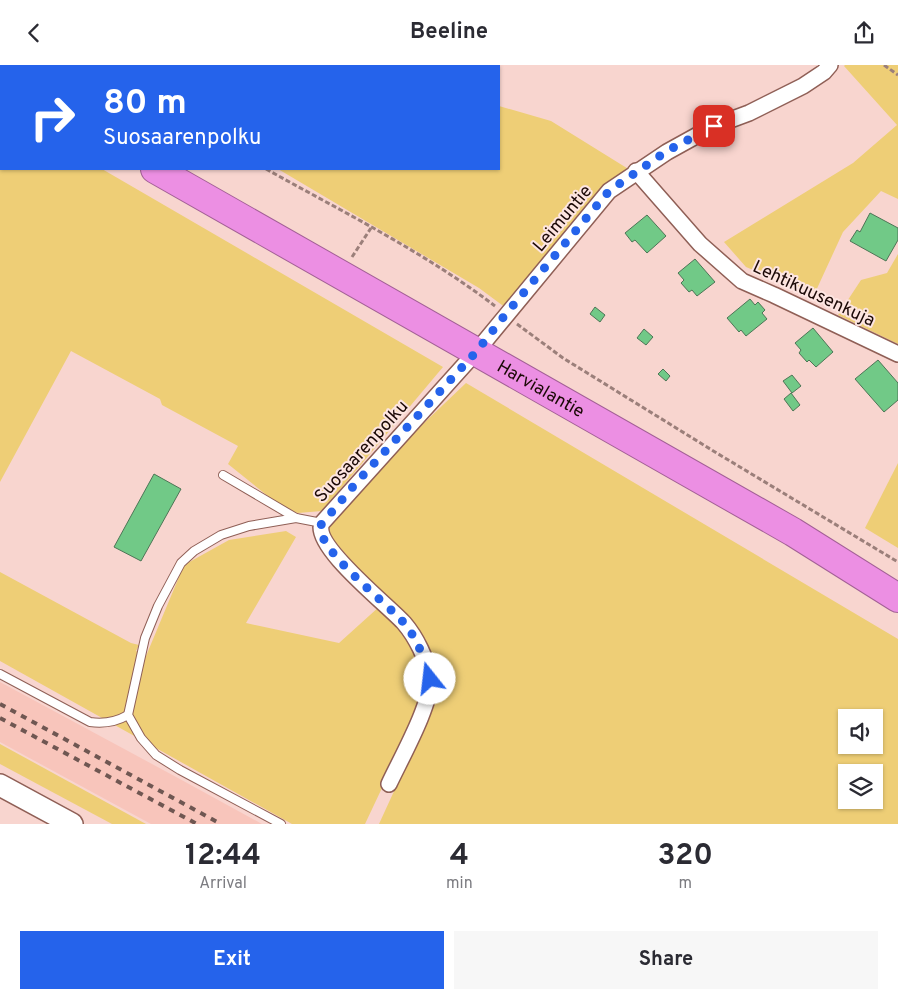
<!DOCTYPE html>
<style>
body{margin:0;font-family:Overpass,sans-serif;background:#f7f7f7;color:#2b2b33;height:100vh;display:flex;flex-direction:column;font-size:19px;white-space:nowrap}
*{box-sizing:border-box;margin:0}
p{font-size:16px;color:#7c7c81}
.icon{flex:none;width:28px;height:28px;fill:none;stroke:currentColor;stroke-width:2;stroke-linecap:round;stroke-linejoin:round}
.map{position:relative;height:759px;overflow:hidden}
.panel{display:flex;flex-direction:column;background:#fff;flex:1}
.panel>*{flex:none}
.top-card{position:absolute;left:0px;top:0px;width:500px;height:105px;box-shadow:0 1px 4px #0004;background:#2563eb;color:#fff;overflow:hidden}
.controls{position:absolute;left:838px;top:644px;display:grid;gap:10px}
.controls a{display:grid;place-items:center;width:45px;height:45px;border-radius:0px;background:#fff;box-shadow:0 1px 4px #0004;font-size:25px}
.pin{position:absolute;display:grid;place-items:center;width:42px;height:42px;color:#fff;margin:-21px;border-radius:10px;box-shadow:0 2px 8px #0006}
.me{position:absolute;width:55px;margin:-28px;rotate:344deg;stroke-linejoin:round;filter:drop-shadow(0 0 4px #0008)}
.turn{display:flex;align-items:center;gap:18px;height:105px;padding:0 20px;font-size:22px}
.turn .icon{width:65px;height:65px;stroke-width:2.5}
.turn b{display:block;font-size:35px;line-height:42px}
.eta{display:flex;justify-content:space-evenly;align-items:center;height:85px;text-align:center}
.eta b{font-size:30px;font-weight:700;line-height:35px}
.primary-button{display:flex;gap:10px;margin-top:auto;padding:10px 20px}
.primary-button a{flex:1;height:58px;border-radius:0px;background:#2563eb;color:#fff;font-size:20px;font-weight:700;line-height:58px;text-align:center}
.primary-button a+a{background:#f7f7f7;color:#2b2b33}
header{display:flex;justify-content:space-between;align-items:center;height:65px;padding:0 20px;background:#fff;font-size:22px;font-weight:700}
.map>svg:first-child{display:block}
</style>
<header><svg class="icon" aria-label="back" viewBox="0 0 24 24"><path d="M15 5l-7 7 7 7"/></svg>Beeline<svg class="icon" aria-label="share" viewBox="0 0 24 24"><path d="M12 15V3M7 8l5-5 5 5M5 13v7h14v-7"/></svg></header>
<div class="map">
<svg width="898" height="759" viewBox="0 0 898 759">
<rect width="100%" height="100%" fill="#f8d5cf"/>
<path fill="#f8c5bb" d="M0,617L178,713L262,759H151L0,677Z"/>
<g fill="#eece76" fill-rule="evenodd">
<path d="M90,0H361L365,1H93Z"/>
<path d="M845,0H898V134L881,126L843,167L814,230L746,202L724,177L853,98L897,60L844,1Z"/>
<path d="M499,41L551,56L630,105L506,243L479,223L278,104H499Z"/>
<path d="M0,45L1,104H102L443,302L322,446L298,448L284,444L228,399L238,381L162,340L160,334L71,286L0,417Z"/>
<path d="M898,189V279L838,250L861,215L887,208Z"/>
<path d="M466,318L898,574V759H379L434,639L438,615L427,583L330,471L328,461L423,359ZM846,652H874V680H846ZM846,708H874V735H846Z"/>
<path d="M898,398V483L865,463Z"/>
<path d="M286,466L296,472L246,558L339,578L380,541L401,562L427,612L424,634L365,759H292L0,596V507L131,578L139,580L136,586L146,591L184,500L229,475Z"/>
<path d="M0,679L146,759H112L0,699Z"/>
</g>
<g fill="#71c987" stroke="#4d7556">
<path d="M870,148L898,163V175L886,196L850,176L857,165L860,167Z"/>
<path d="M647,150L666,171L647,188L635,175L632,177L625,168Z"/>
<path d="M695,194L715,217L697,231L692,225L689,227L681,218L684,215L678,208Z"/>
<path d="M750,234L755,240L758,237L765,245L762,248L767,254L746,271L741,265L739,267L727,253Z"/>
<path d="M595,242L605,250L600,257L590,249Z"/>
<path d="M813,263L833,287L816,302L809,295L807,297L799,288L801,285L795,278Z"/>
<path d="M644,264L653,272L646,280L637,273Z"/>
<path d="M878,295L898,318V335L884,347L855,314Z"/>
<path d="M663,304L670,311L666,316L658,309Z"/>
<path d="M792,310L801,321L792,328L783,316Z"/>
<path d="M791,328L800,340L793,346L784,334Z"/>
<path d="M154,409L181,424L141,496L114,482Z"/>
</g>
<g fill="none" stroke-linecap="round" stroke-linejoin="round">
<defs>
<g id="lane">
<path d="M223,410L296,453L322,458"/>
<path d="M0,609L90,657C104,659 116,657 128,650"/>
<path d="M281,759L180,705L156,690L141,673L128,650L145,573L158,541L181,498L194,486L221,470L249,461L296,453"/>
</g>
<g id="street">
<path d="M636,106L700,179L742,216L774,230L898,289"/>
<path d="M389,719C400,695 433,637 430,613C427,594 416,572 404,558C389,541 311,480 322,458L476,287L609,126L667,87L714,61L749,48L803,21L824,7L830,0"/>
</g>
<path id="secondary" d="M0,720L72,759"/>
<g id="highway">
<path d="M0,17L1,18"/>
<path id="s1" d="M155,104L793,467L898,533"/>
</g>
</defs>
<use href="#lane" stroke="#8f5f56" stroke-width="10"/>
<use href="#street" stroke="#8f5f56" stroke-width="18"/>
<use href="#secondary" stroke="#8f5f56" stroke-width="24"/>
<use href="#highway" stroke="#a36096" stroke-width="30"/>
<g stroke="#9b7f7a" stroke-width="3" stroke-dasharray="5 2.5" stroke-linecap="butt">
<path d="M84,0L86,1"/>
<path d="M884,0L898,10"/>
<path d="M266,104C343,147 424,187 495,241"/>
<path d="M352,192L371,163"/>
<path d="M517,259L563,293L715,387L898,497"/>
</g>
<use href="#lane" stroke="#fff" stroke-width="8"/>
<use href="#street" stroke="#fff" stroke-width="15"/>
<use href="#secondary" stroke="#fff" stroke-width="21"/>
<use href="#highway" stroke="#ec8fe3" stroke-width="28"/>
<g stroke="#6f5752" stroke-width="4" stroke-dasharray="6 6" stroke-linecap="butt">
<path d="M0,639L221,759"/>
<path d="M0,653L197,759"/>
</g>
</g>
<g fill="none" stroke-linecap="round" stroke-linejoin="round">
<path stroke="#2563eb" stroke-width="9" stroke-dasharray="0 16.2" d="M430,614C424,593 418,575 404,558C387,538 319,487 320,461L356,418L476,287L505,250L609,126L667,86L714,61"/>
</g>
<g text-anchor="middle" stroke-width="4" stroke-linejoin="round" paint-order="stroke">
<g font-size="18" fill="#1b0906" stroke="#fde5e1">
<text transform="translate(562 153) rotate(-50)" y="6">Leimuntie</text>
<text transform="translate(814 228) rotate(25)" y="6">Lehtikuusenkuja</text>
<text dy="6" stroke="none"><textPath href="#s1" startOffset="444">Harvialantie</textPath></text>
<text transform="translate(361 386) rotate(-48)" y="6">Suosaarenpolku</text>
</g>
</g>
</svg>
<div class="controls">
<a><svg class="icon" aria-label="sound" viewBox="0 0 24 24"><path d="M4 9h4l5-4v14l-5-4H4zM17 9q2 3 0 6"/></svg></a>
<a><svg class="icon" aria-label="layers" viewBox="0 0 24 24"><path d="M12 4l9 5-9 5-9-5zM3 14l9 5 9-5"/></svg></a>
</div>
<div class="pin" style="left:714px;top:61px;background:#d93025"><svg class="icon" aria-label="arrive" viewBox="0 0 24 24"><path d="M6 21V4h12l-3 4 3 4H6"/></svg></div>
<svg class="me" style="left:430px;top:614px" viewBox="-20 -20 40 40"><circle r="19" fill="#fff"/><path d="M0-13L10 11 0 6-10 11z" fill="#2563eb"/></svg>
<div class="top-card">
<div class="turn"><svg class="icon" aria-label="right" viewBox="0 0 24 24"><path d="M7 20v-9h11M14 6l5 5-5 5"/></svg><div><b>80 m</b>Suosaarenpolku</div></div>
</div>
</div>
<section class="panel">
<div class="eta">
<div><b>12:44</b><p>Arrival</p></div>
<div><b>4</b><p>min</p></div>
<div><b>320</b><p>m</p></div>
</div>
<div class="primary-button"><a>Exit</a><a>Share</a></div>
</section>
